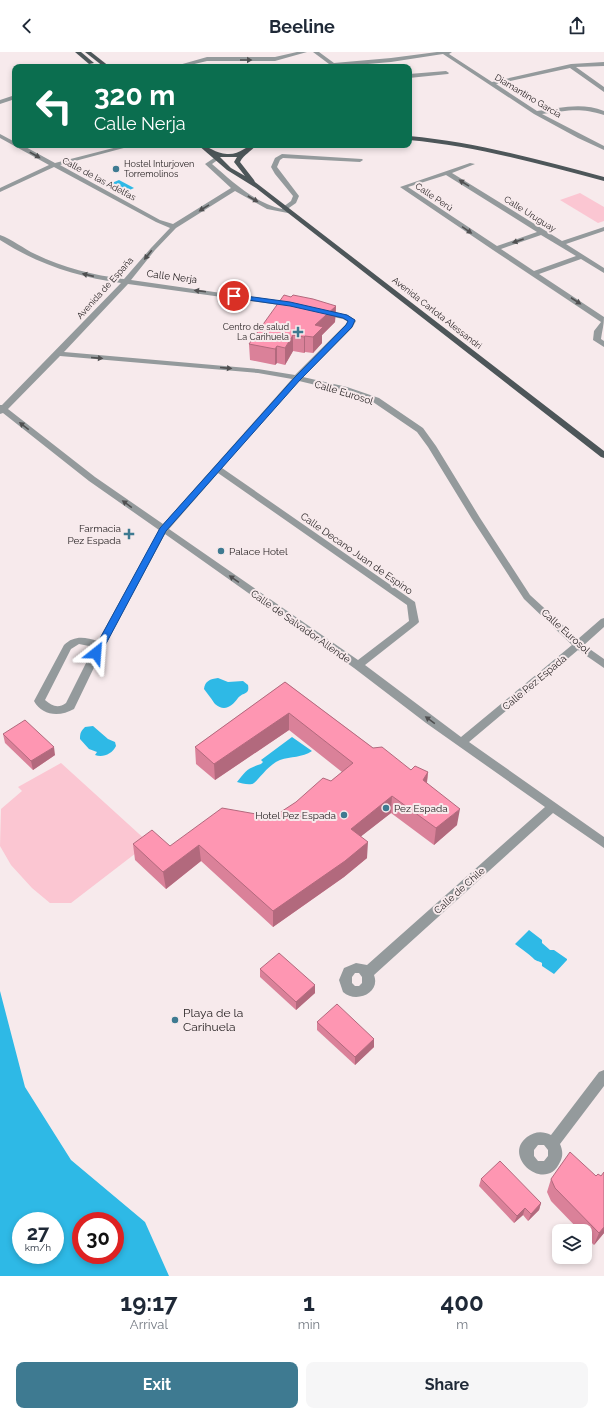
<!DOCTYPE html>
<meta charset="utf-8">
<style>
body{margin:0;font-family:Raleway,sans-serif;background:#f6f6f7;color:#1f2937;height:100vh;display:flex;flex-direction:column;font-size:15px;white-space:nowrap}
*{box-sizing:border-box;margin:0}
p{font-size:13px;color:#747a83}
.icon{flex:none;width:22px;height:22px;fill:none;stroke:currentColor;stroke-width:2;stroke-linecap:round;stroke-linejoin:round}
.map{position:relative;height:1224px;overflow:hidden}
.drawer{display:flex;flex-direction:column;background:#fff;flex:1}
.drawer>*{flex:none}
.hud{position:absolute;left:12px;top:12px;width:400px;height:84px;border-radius:8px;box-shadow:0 2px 6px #0003;background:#0b6e4f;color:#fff;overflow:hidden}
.fabs{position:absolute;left:552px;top:1172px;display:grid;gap:8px}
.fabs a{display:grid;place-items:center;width:40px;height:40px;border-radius:8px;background:#fff;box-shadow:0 2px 6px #0003;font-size:20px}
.speed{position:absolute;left:12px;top:1160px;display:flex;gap:8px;font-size:20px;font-weight:700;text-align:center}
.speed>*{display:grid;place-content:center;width:52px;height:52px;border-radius:50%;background:#fff;box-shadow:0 2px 6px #0003;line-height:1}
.speed small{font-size:10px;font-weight:400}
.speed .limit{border:6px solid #d22;background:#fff;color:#111}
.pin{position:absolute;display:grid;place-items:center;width:34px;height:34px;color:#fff;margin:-17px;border:2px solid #fff;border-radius:50%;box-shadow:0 1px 4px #0007}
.me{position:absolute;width:44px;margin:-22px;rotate:28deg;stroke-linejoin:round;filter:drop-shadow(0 0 3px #0008)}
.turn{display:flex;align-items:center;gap:14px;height:84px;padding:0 16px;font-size:18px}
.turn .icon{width:52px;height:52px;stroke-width:2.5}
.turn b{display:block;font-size:28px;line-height:34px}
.eta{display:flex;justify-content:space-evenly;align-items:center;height:68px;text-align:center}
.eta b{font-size:24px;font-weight:700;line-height:28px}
.button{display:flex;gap:8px;margin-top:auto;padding:8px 16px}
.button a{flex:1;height:46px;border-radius:8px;background:#3e7a91;color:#fff;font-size:16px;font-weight:700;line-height:46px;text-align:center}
.button a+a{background:#f6f6f7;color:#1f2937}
header{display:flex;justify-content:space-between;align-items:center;height:52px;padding:0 16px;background:#fff;font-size:18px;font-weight:700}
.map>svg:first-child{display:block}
</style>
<header><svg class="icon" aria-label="back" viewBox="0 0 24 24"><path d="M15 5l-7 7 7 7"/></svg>Beeline<svg class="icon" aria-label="share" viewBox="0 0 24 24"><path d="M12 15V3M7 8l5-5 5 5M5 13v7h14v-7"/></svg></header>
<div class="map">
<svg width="604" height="1224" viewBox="0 0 604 1224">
<rect width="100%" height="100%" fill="#f7eaec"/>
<g fill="#fbc6d2">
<path d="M580,141L604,155V169L598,171L560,148Z"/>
<path d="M61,711L149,791L71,851H50L32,836L11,813L0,794L1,757L22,739L18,735Z"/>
</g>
<g fill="#2eb9e6" fill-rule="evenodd">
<path d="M119,128L134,136L123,141L107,133Z"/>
<path d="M218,626L228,630L243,629L248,633C250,643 243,640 238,646C233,653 225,661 215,652C213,650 212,647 210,645C208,642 206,640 204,637C205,629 210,627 218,626Z"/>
<path d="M93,674L108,687L115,690L116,694C112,702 103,706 95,703L97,700L89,697L80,687C80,681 81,679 85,675Z"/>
<path d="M292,685L312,699C302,706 291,704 280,708C267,713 258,730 252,732C247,733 241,731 237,730C246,719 246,717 261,712L263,710L261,708Z"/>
<path d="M529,878L542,888V891L550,898H554L567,907V908L554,922L542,914V911C539,909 535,909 533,906C528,901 521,897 515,892Z"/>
<path d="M0,939L25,1035L71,1108L145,1170L169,1224H0ZM21,1169H55V1203H21ZM81,1169H115V1203H81Z"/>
</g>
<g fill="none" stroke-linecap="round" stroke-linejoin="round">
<g fill="#949a9c" fill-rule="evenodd">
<path d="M297,0H307L275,9H207L182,15H172L207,5H275Z"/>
<path d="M313,0H319L334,11L391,6L437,0H452L449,2L492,30L571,12L604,10V14L576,15L604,35V40L570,16L496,32L537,59C560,56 582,50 604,59V63C578,55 568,59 542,62L604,94V98L578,86L534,62L443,2L391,10L333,15Z"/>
<path d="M446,19L449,21L448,22L409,26V22Z"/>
<path d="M15,43V47L0,52V48Z"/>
<path d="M0,82L15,90V93H22L55,111L125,93H135L60,113L160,168L173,172L231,136L205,112L214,106L219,107L212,112C233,130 255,151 282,157L283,155L291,149L293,144L275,122L271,115L275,106L282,102L362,107L363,108L360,110L283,106L280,108L277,115L299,144L296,151L286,158L293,160V162L267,157L235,139L176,176L155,198L131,228L291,251H294V255L128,232L64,300L258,317L295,323L348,270L343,267L319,262V258L348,263L356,269L352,276L303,325L347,335L379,346L423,376L436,394L480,466L530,543L578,587L601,567L604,566V575L584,593L604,607V616L578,598L469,690L604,785V796L553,761L374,923C381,941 356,952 343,940L339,928L344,916L356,911L367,913L545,755L426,671L354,616L165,482L101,601L74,657C60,665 42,664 34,649L64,593C74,583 85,585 98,589L159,478L89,429L3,361L0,362V353H2L121,231C78,225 37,212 0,188V183C12,187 24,197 35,202C64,216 93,223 124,227L151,196L170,176L156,170L54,115L0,140V136L49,113L0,86ZM60,304L258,321L292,327L163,472L95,425L8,357ZM299,329L341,339L373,350L417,380L428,395L472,467L524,547L572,593L461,685L365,613L417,572L419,570L415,550L222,416ZM218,421L407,553L409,569L358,608L169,477ZM79,592L94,595L66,651C58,657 52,654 45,648L71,597ZM355,921H359L362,925V931L359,934H355L352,931V925Z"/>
<path d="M470,111L475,112L452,121L562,189L604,175V179L566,192L604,216V221L581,207L539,222L604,265C604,273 602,279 601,287L604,289V295L593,288L594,279L601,270L493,198L400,135ZM446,123L537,180L497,194L408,135ZM541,183L576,204L534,219L501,197Z"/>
<path d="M604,1018V1034L560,1092C563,1099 563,1104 560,1110C546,1142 501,1105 527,1085C535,1079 543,1079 551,1083L599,1020ZM538,1093H544L548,1098V1104L544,1109H538L534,1104V1098Z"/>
</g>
<g fill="#4d5659" fill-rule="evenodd">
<path d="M75,0H81L94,11L89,12Z"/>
<path d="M85,0H91L110,15H104Z"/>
<path d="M409,84C476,90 539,108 604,125V129C539,112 476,94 409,88Z"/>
<path d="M198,93C208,93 216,102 227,102C240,103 246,93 256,93C251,100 244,102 240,110L254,128L255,130L604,399V406L601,405L256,136L227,118ZM220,105H237L234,110L245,124L231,116Z"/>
</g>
</g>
<g fill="#da8199">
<path d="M336,254L335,270L322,283V291L313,301L305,300L304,301L293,299L285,313L277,311L275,313L250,308L249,292Z"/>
<path d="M285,630L373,696L411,718L428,720L427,731L457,773L434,793L391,761L361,784L367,806L344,825L273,875L201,809L166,837L135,808L133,792L170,794L273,765L331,729L342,720L289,678L215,728L196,712L195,695Z"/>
<path d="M3,682L55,703L33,718L5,691Z"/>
<path d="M260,917L315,933V941L296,958L260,925Z"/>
<path d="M317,970L374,987V995L355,1013L317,978Z"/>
<path d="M596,1124H601L604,1181L594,1193L585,1184V1179H580L551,1149L547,1140L551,1127Z"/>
<path d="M481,1127L541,1151L539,1158L528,1169L523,1163L514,1171L479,1134Z"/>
</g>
<g fill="#b2697d">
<path d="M336,254L335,270L322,283V291L313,301V285L315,273Z"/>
<path d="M293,283V299L285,313V296Z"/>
<path d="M305,284V300L304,301V285Z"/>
<path d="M277,294V311L275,313V297Z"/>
<path d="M289,661V678L215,728L214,712Z"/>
<path d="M54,695L55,703L33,718L31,709Z"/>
<path d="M428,720L426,737L423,728Z"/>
<path d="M392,744L391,761L350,793L351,777Z"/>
<path d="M460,757L457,773L434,793L436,776Z"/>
<path d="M368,790L367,806L344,825L273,875V859Z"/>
<path d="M199,793L201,809L166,837L163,820Z"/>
<path d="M315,933V941L296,958V950Z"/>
<path d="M374,987V995L355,1013V1005Z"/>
<path d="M541,1151L539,1158L528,1169L531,1162Z"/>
<path d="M525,1156L523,1163L514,1171L517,1164Z"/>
<path d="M604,1175V1181L594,1193L599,1181Z"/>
</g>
<g fill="#fe96b2" stroke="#b2697d">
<path d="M284,243L291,245L293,243L313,247L336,254L315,273L323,275L313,285L305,284L304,285L293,283L285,296L277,294L275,297L249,292Z"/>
<path d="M285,630L373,696L382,695L411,718L415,714L428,720L423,728L460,757L436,776L392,744L351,777L368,790L345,809L273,859L199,793L163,820L133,792L152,778L170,794L222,756L273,765L296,750L323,726L331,729L353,711L289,661L214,712L195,695Z"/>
<path d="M25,668L54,695L31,709L3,682Z"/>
<path d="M279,901L315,933L296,950L260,917Z"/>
<path d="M337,952L374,987L355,1005L317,970Z"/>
<path d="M570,1100L596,1124L598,1122L601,1124L604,1120V1175L599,1181L555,1136L551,1127Z"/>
<path d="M500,1109L541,1151L531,1162L525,1156L517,1164L481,1127Z"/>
</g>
<defs><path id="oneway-solid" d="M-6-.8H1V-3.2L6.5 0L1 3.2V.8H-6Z"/></defs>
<g fill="#505051">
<use href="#oneway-solid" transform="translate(246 8)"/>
<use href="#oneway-solid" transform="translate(35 103) rotate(29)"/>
<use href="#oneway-solid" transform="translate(464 131) rotate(-148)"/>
<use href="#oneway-solid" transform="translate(253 147) rotate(30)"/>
<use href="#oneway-solid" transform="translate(204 156) rotate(148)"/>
<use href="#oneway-solid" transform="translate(467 178) rotate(34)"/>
<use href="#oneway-solid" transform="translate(518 189) rotate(161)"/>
<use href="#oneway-solid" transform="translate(148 203) rotate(129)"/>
<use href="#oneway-solid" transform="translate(88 223) rotate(-167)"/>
<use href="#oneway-solid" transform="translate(200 239) rotate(-173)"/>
<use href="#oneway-solid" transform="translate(576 249) rotate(33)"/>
<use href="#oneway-solid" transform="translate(97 306) rotate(5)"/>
<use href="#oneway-solid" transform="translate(226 316) rotate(5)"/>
<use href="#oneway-solid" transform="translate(24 374) rotate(-142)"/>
<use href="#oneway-solid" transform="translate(127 452) rotate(-144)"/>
<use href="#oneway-solid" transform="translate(234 527) rotate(-145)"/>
<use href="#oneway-solid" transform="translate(430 668) rotate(-144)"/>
</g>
<path fill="#1a73e8" stroke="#114b97" d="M231,242L290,250L347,263L355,268L352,275L300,328L166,479L100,603H93L92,601L160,476L295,325L346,273L348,269L343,266L290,254L234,246L231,245Z"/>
<g fill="#3e7a91" stroke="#f7eaec" stroke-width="1.5">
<circle cx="116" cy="117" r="4"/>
<path d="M296 274h4v4h4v4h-4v4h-4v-4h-4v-4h4z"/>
<path d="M127 476h4v4h4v4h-4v4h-4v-4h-4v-4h4z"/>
<circle cx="221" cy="499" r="4"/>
<circle cx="386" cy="756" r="4"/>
<circle cx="344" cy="763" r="4"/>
<circle cx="175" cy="968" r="4"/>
</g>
<g text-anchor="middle" stroke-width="4" stroke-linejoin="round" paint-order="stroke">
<g font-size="9" fill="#231e1f" stroke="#f7eaec">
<text transform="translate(528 44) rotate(31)" y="3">Diamantino Garcia</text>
<text transform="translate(99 127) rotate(28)" y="3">Calle de las Adelfas</text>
<text transform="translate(434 145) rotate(34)" y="3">Calle Perú</text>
<text transform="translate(530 162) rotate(32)" y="3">Calle Uruguay</text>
<text transform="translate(105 236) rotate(-48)" y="3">Avenida de España</text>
<text transform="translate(437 261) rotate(38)" y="3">Avenida Carlota Alessandri</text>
</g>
<g font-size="9" fill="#231e1f" stroke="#f7eaec" text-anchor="start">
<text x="124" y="115">Hostel Inturjoven<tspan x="124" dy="10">Torremolinos</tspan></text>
<text x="289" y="278" text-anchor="end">Centro de salud<tspan x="289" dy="10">La Carihuela</tspan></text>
</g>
<g font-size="10" fill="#231e1f" stroke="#f7eaec">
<text transform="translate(172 224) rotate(7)" y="4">Calle Nerja</text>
<text transform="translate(344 340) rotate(17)" y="4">Calle Eurosol</text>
<text transform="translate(357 501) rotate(35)" y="4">Calle Decano Juan de Espino</text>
<text transform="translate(301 574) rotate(35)" y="4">Calle de Salvador Allende</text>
<text transform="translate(566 579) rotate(42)" y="4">Calle Eurosol</text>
<text transform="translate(534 630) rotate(-40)" y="4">Calle Pez Espada</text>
<text transform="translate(459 838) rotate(-42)" y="4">Calle de Chile</text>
</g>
<g font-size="10" fill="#231e1f" stroke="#f7eaec" text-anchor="end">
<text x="121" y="480">Farmacia<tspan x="121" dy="12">Pez Espada</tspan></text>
<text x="229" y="503" text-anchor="start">Palace Hotel</text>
<text x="394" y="760" text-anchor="start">Pez Espada</text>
<text x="336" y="767">Hotel Pez Espada</text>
</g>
<g font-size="12" fill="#231e1f" stroke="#f7eaec" text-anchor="start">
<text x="183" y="965">Playa de la<tspan x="183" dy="14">Carihuela</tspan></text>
</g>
</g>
</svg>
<div class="fabs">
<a><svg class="icon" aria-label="layers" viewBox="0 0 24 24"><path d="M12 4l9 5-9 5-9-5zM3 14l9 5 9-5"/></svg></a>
</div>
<div class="speed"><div>27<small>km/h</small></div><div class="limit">30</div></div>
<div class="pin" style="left:234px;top:244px;background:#d93025"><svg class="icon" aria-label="arrive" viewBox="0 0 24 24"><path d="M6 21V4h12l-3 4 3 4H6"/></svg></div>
<svg class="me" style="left:96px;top:601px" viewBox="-20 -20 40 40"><path d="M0-17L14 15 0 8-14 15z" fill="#1a73e8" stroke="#fff" stroke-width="4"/></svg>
<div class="hud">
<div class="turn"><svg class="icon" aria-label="left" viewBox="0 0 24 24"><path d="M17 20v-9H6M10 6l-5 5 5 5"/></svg><div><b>320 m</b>Calle Nerja</div></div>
</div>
</div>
<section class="drawer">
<div class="eta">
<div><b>19:17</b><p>Arrival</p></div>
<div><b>1</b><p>min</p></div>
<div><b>400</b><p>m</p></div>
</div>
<div class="button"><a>Exit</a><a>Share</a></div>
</section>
